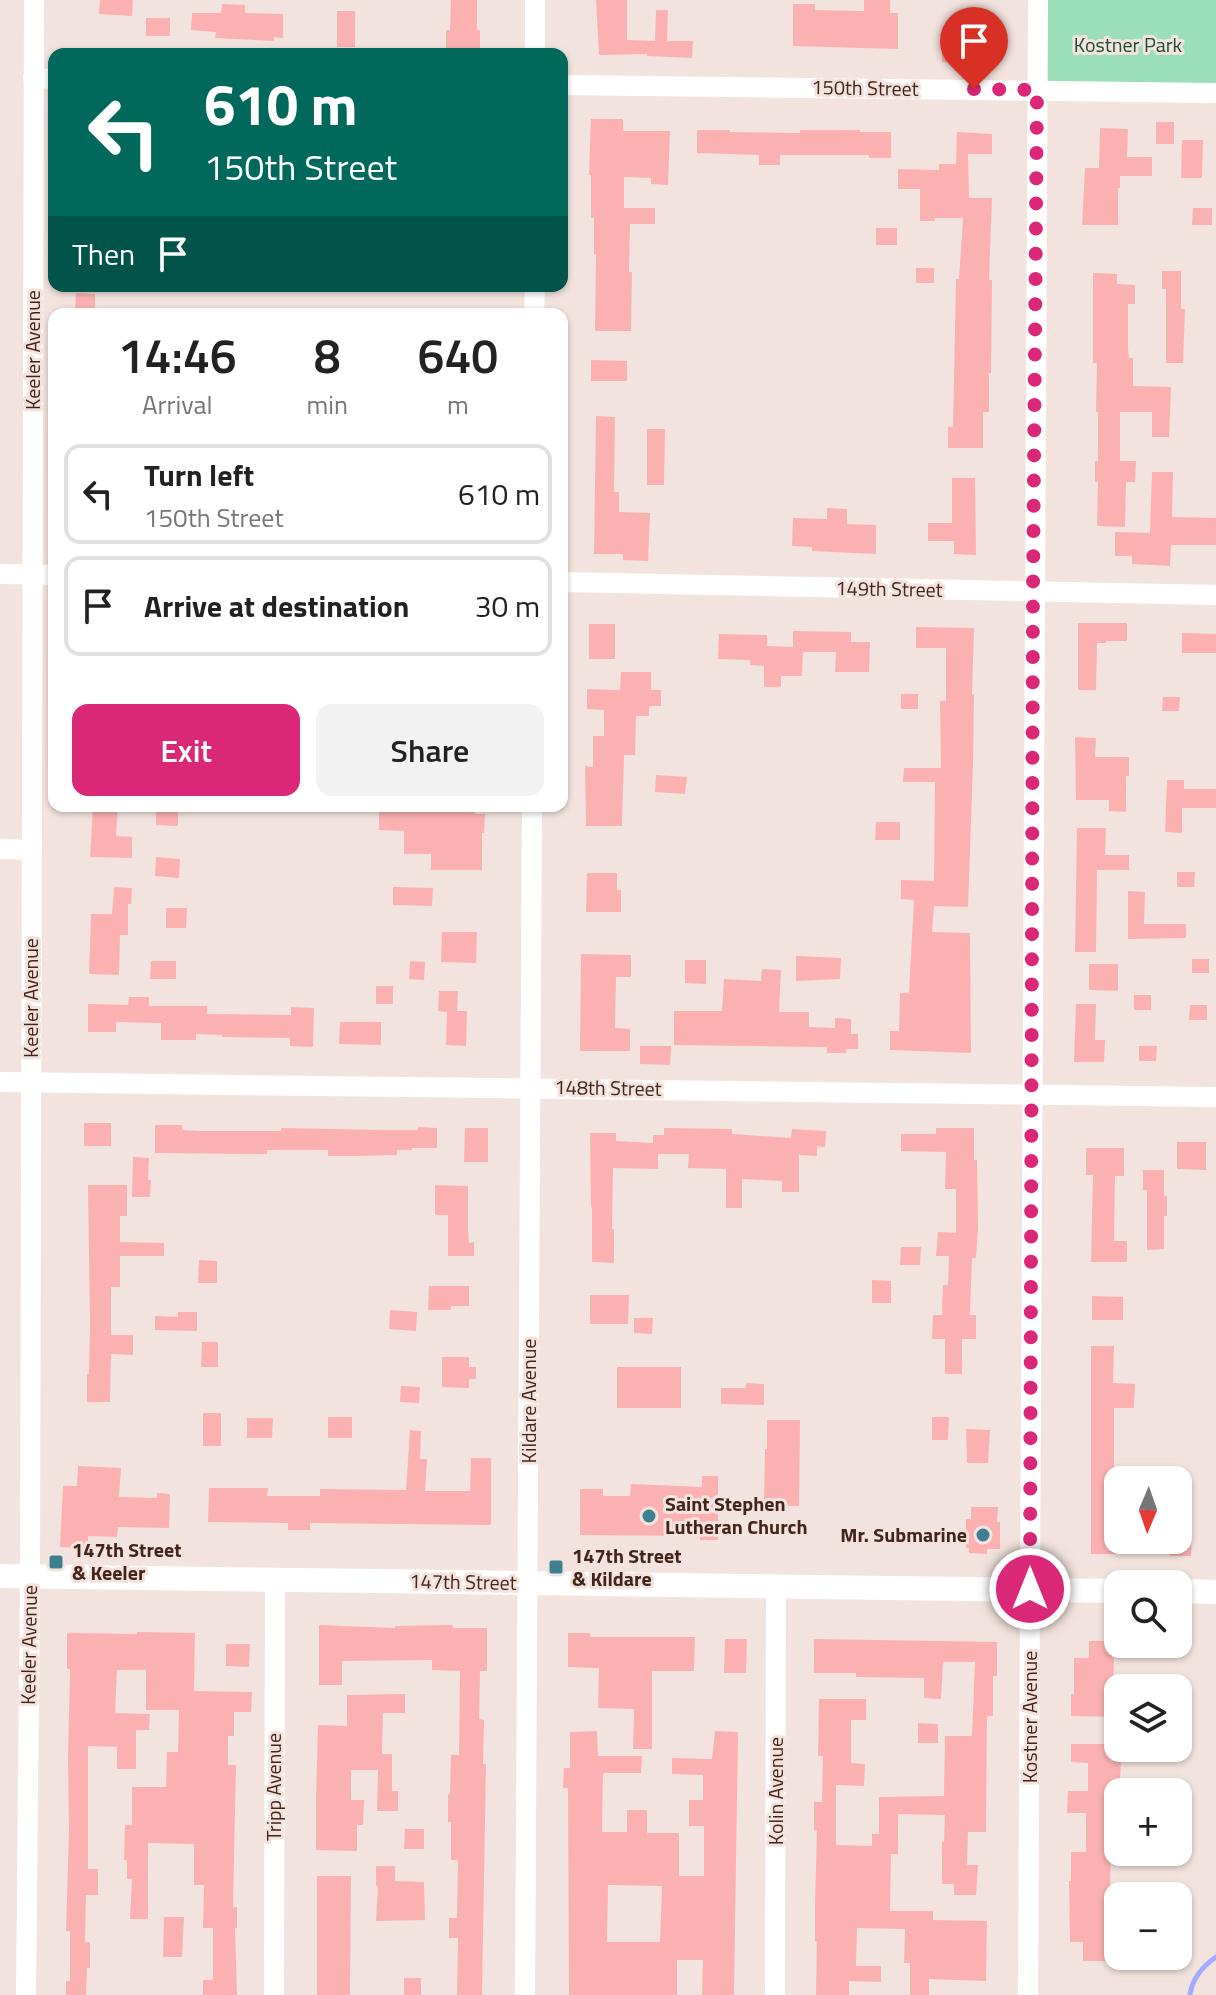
<!DOCTYPE html>
<meta charset="utf-8">
<style>
body{margin:0;font-family:"Titillium Web",sans-serif;background:#f2f2f2;color:#222;height:100vh;display:flex;flex-direction:column;font-size:30px;white-space:nowrap}
*{box-sizing:border-box;margin:0}
p{font-size:26px;color:#767676}
.icon{flex:none;width:44px;height:44px;fill:none;stroke:currentColor;stroke-width:2;stroke-linecap:round;stroke-linejoin:round}
.map{position:relative;flex:1;overflow:hidden}
.details{position:absolute;left:48px;top:308px;width:520px;height:504px;display:flex;flex-direction:column;background:#fff;border-radius:16px;box-shadow:0 2px 6px #0004}
.details>*{flex:none}
.guide{position:absolute;left:48px;top:48px;width:520px;height:244px;border-radius:16px;box-shadow:0 2px 6px #0004;background:#00695c;color:#fff;overflow:hidden}
.needle{width:52px;rotate:182deg}
.fabs{position:absolute;left:1104px;top:1466px;display:grid;gap:16px}
.fabs a{display:grid;place-items:center;width:88px;height:88px;border-radius:16px;background:#fff;box-shadow:0 2px 6px #0004;font-size:40px}
.pin{position:absolute;display:grid;place-items:center;width:68px;height:68px;color:#fff;margin:-82px -34px;border-radius:50% 50% 50% 0;rotate:-45deg;box-shadow:0 0 8px #0007}
.pin .icon{rotate:45deg}
.me{position:absolute;width:88px;margin:-44px;rotate:0deg;stroke-linejoin:round;filter:drop-shadow(0 0 6px #0008)}
.turn{display:flex;align-items:center;gap:28px;height:168px;padding:0 24px;font-size:36px}
.turn .icon{width:104px;height:104px;stroke-width:2.5}
.turn b{display:block;font-size:56px;line-height:68px}
.then{display:flex;align-items:center;height:76px;padding:0 24px;background:#0003;gap:16px;font-size:30px}
.eta{display:flex;justify-content:space-evenly;align-items:center;height:136px;text-align:center}
.eta b{font-size:48px;font-weight:600;line-height:56px}
.primary-button{display:flex;gap:16px;margin-top:auto;padding:16px 24px}
.primary-button a{flex:1;height:92px;border-radius:16px;background:#db2777;color:#fff;font-size:32px;font-weight:600;line-height:92px;text-align:center}
.primary-button a+a{background:#f2f2f2;color:#222}
ul{padding:0;list-style:none}
li{display:flex;align-items:center;gap:24px;height:100px;margin:0 16px 12px;padding:0 8px;border:4px solid #e0e0e0;border-radius:16px}
li div{flex:1}
li b{display:block;font-size:30px}
li em{font-style:normal}
.map>svg:first-child{display:block}
</style>
<div class="map">
<svg width="1216" height="1995" viewBox="0 0 1216 1995">
<rect width="100%" height="100%" fill="#f3e3de"/>
<path fill="#9bdfb8" d="M1038,0H1216V93L1037,90Z"/>
<g fill="none" stroke-linecap="round" stroke-linejoin="round">
<path stroke="#a3acfc" stroke-width="5" d="M1190,1995C1192,1979 1203,1966 1216,1957"/>
</g>
<g fill="#fbb1b2" fill-rule="evenodd">
<path d="M100,0H133L132,16L99,14Z"/>
<path d="M451,0H477V30H480V52H446V30H450Z"/>
<path d="M596,0H627V40L655,41L656,10H668L667,41H693L692,58L647,56V54L599,55Z"/>
<path d="M864,0H890V13H898V49L793,46V4H815V10L864,11Z"/>
<path d="M222,4L245,5V13L283,14V38L274,37V41L215,38L216,32L191,30L192,13H221Z"/>
<rect x="337" y="11" width="18" height="36"/>
<rect x="146" y="18" width="24" height="18"/>
<path d="M942,36H991L990,62H942Z"/>
<path d="M591,119H623V131H670L668,185L651,184V178L624,177V208H655V224H630L629,272H632L631,331H595L596,254H594V218H591V175H589Z"/>
<rect x="1156" y="122" width="18" height="22"/>
<path d="M1100,128L1128,129L1127,157H1152V176H1120V188H1118V225H1082L1085,168H1099Z"/>
<path d="M697,130H730V132L800,133V130H860V132H891V158H869V155H780V165H759V155L697,153Z"/>
<path d="M957,132L992,134V154H968L969,198H992L989,280H992L991,373H989V412H983V448H948V427H953L956,279H959L963,218H935V221H920V189H898V169L939,170V164H956Z"/>
<path d="M1182,140H1203L1202,178H1181Z"/>
<path d="M1193,208H1212V225H1192Z"/>
<rect x="876" y="228" width="21" height="17"/>
<rect x="916" y="268" width="18" height="15"/>
<path d="M1162,271H1181V309H1185L1183,363H1166V289H1162Z"/>
<path d="M1093,273L1117,274V284L1135,285V304H1128V348L1129,358H1133V386L1171,387L1169,437H1152V412H1120V461H1136L1135,482H1126L1125,527L1097,526L1098,482H1095V461H1098V412H1096L1097,363H1093Z"/>
<path d="M76,293L95,294V314H75Z"/>
<path d="M591,360L627,361V381H591Z"/>
<path d="M596,416L615,417L614,492H619V512L650,513L648,561L623,560V554H594Z"/>
<path d="M647,429H665L664,485H647Z"/>
<path d="M1152,472H1173L1172,517L1216,518V545H1171L1170,566L1132,564V556H1115V532L1150,533Z"/>
<path d="M952,478H975L976,555L954,554V541H928V523H952Z"/>
<path d="M827,508L847,509V524L876,525V554L812,551V547L792,546L793,518L827,519Z"/>
<path d="M1078,623H1127V641H1106V643H1097L1096,690H1078Z"/>
<rect x="589" y="624" width="26" height="35"/>
<path d="M916,627L974,628L972,694H974L973,764L968,907L934,906L932,932L970,933L971,1053L890,1050V1031H899L900,993H909L914,900L901,899V880L934,881L935,782H903L904,768H941L940,701H946V648H916Z"/>
<path d="M793,631L851,632V642H870L869,672H835L836,652H803L802,676H781V687H764V666L750,665V660L718,659L719,634L767,635V646L793,647Z"/>
<path d="M1182,633L1216,634V653H1182Z"/>
<path d="M621,672H651V690H661V706H649V716H636L635,755H624L622,826H586L585,766L593,767V736H604V710L587,709V689L620,690Z"/>
<rect x="901" y="694" width="17" height="15"/>
<path d="M1163,697H1180L1179,711H1162Z"/>
<path d="M1075,737L1096,738L1095,757H1129V776H1126V812L1109,811V800H1076Z"/>
<path d="M656,775L687,777L685,794L655,792Z"/>
<path d="M1167,780H1184V789H1216V808H1182V833L1165,832Z"/>
<path d="M93,806H118L116,836L132,837V858L90,857Z"/>
<path d="M156,806H178V826L156,825Z"/>
<path d="M434,806H475V814H485L484,833H482V870H431V854H404V831L379,830V809L433,810Z"/>
<path d="M876,822H900V840H875Z"/>
<path d="M1077,828H1106L1105,855H1129V870H1097L1096,952H1075Z"/>
<path d="M156,857L180,859L179,878L155,876Z"/>
<path d="M1177,872H1195L1194,887H1177Z"/>
<path d="M587,873H617V890H621V912H586Z"/>
<path d="M114,887L132,888L131,904H128V935H120L119,975L89,974L91,914H112Z"/>
<path d="M393,887L433,888L432,906L393,905Z"/>
<path d="M1128,891L1145,892L1144,924H1186V938L1128,939Z"/>
<path d="M166,908H187L186,928H166Z"/>
<path d="M442,932H477L476,963L441,962Z"/>
<path d="M581,954L631,955V977H616L615,1028L630,1029V1051H580Z"/>
<path d="M796,956L841,958L840,979L796,981Z"/>
<rect x="1192" y="959" width="17" height="14"/>
<path d="M685,960H706V984L685,983Z"/>
<path d="M151,961H176V979H150Z"/>
<path d="M410,961L425,962L424,980L409,979Z"/>
<path d="M1089,964H1118V991L1089,990Z"/>
<path d="M762,969L781,970L779,1012H809V1027L835,1028V1018L851,1019V1034H858V1049H846V1053H827V1047L674,1045V1011H722L724,979L761,981Z"/>
<rect x="376" y="986" width="17" height="18"/>
<path d="M439,991H458L457,1011H467L466,1046L446,1045L447,1012L438,1011Z"/>
<rect x="1134" y="995" width="17" height="15"/>
<path d="M129,997H149V1006H207V1014L291,1015V1007L314,1008L313,1047L290,1046V1038L222,1037V1035L196,1034V1040H161V1023L116,1022V1032H88V1004L128,1005Z"/>
<path d="M1076,1004H1096L1095,1040H1105L1104,1062H1074Z"/>
<path d="M1190,1005H1207V1020H1189Z"/>
<path d="M340,1022H381V1045L339,1044Z"/>
<path d="M640,1046H671L670,1065L640,1064Z"/>
<path d="M1139,1046H1157L1156,1061H1139Z"/>
<rect x="84" y="1123" width="27" height="23"/>
<path d="M155,1125H182V1130L202,1131H281V1128L381,1130H418V1127L437,1128V1148H412V1150H397V1155L357,1156H328V1150H267V1154L155,1153Z"/>
<path d="M465,1128H488V1162H464Z"/>
<path d="M664,1128L732,1129V1134L791,1138L792,1129L826,1131L825,1147L817,1146V1156L799,1155V1192H782V1181L742,1179V1208H726V1169L688,1168L689,1154H658V1169L613,1168L612,1229H614V1263L592,1262V1208L591,1207L590,1133H616V1141L653,1143V1135H664Z"/>
<path d="M936,1128H974V1160H977L978,1228L976,1258H972L970,1315H976V1339H962V1374H945V1339H932L933,1315H942L943,1285H948L949,1256H936L938,1232L956,1233V1189H945L946,1152L901,1151V1134H936Z"/>
<path d="M1177,1142H1206V1170L1177,1169Z"/>
<path d="M1086,1148H1124V1176H1115L1114,1241H1127V1262H1091L1093,1175H1086Z"/>
<path d="M133,1157L149,1158L148,1180H151L150,1197H132Z"/>
<path d="M1143,1170H1164V1196H1167V1216H1164V1249L1147,1250V1190H1143Z"/>
<path d="M88,1185H127V1216H120V1242L164,1243V1256H120V1287H111V1335H133V1355L111,1354L110,1402H87V1374H89L90,1323Z"/>
<path d="M435,1185L468,1186V1229L469,1243L474,1242V1256H448V1215H435Z"/>
<path d="M901,1247H921L920,1265H900Z"/>
<path d="M199,1260L217,1261V1283H198Z"/>
<path d="M872,1280L891,1281V1303H872Z"/>
<path d="M429,1286H469V1306H451V1310H428Z"/>
<path d="M590,1295H629L628,1324H590Z"/>
<path d="M1092,1296L1123,1297V1320H1092Z"/>
<path d="M390,1310L417,1312L416,1331L389,1329Z"/>
<path d="M178,1312H197V1331L155,1330V1316L178,1317Z"/>
<path d="M634,1318H653L652,1334L634,1333Z"/>
<path d="M202,1342H218V1367H201Z"/>
<path d="M1091,1346H1114L1113,1383L1135,1384L1134,1408H1114V1535H1118V1540H1121V1554H1091Z"/>
<path d="M442,1357H469V1367H476V1379H469V1388L442,1387Z"/>
<rect x="617" y="1367" width="64" height="41"/>
<path d="M746,1383L764,1384V1405L721,1404V1388H746Z"/>
<path d="M401,1386L420,1387L419,1403L400,1402Z"/>
<rect x="203" y="1413" width="18" height="33"/>
<rect x="328" y="1417" width="24" height="21"/>
<path d="M932,1417H949L948,1440H932Z"/>
<path d="M247,1418H273L272,1438H247Z"/>
<path d="M767,1420H800L799,1506H764L765,1449H767Z"/>
<path d="M966,1429L990,1430L988,1463H967Z"/>
<path d="M410,1430L421,1431L420,1459H427L425,1491H470L471,1458H491V1525L310,1523V1530H288V1523L208,1522L209,1488H268L267,1496H320V1489L406,1490Z"/>
<path d="M78,1466L121,1468L119,1497L157,1498V1493L170,1494L169,1528L118,1527L117,1537L88,1536V1548L60,1547L63,1486H77Z"/>
<path d="M702,1476H718V1540H700V1536L580,1535V1489H603V1496H630L631,1484L702,1487Z"/>
<path d="M971,1507H998L997,1522H1000V1549H987V1554L969,1553V1548H966V1519H971Z"/>
<path d="M1178,1524H1192L1191,1556H1170V1540H1178Z"/>
<path d="M319,1625L395,1628V1626L453,1625V1628H487V1671H480L479,1719L484,1720L483,1764H486L482,1995H457L458,1938H449V1918H457L458,1860H451V1822H448V1794H450L451,1755H459L460,1671L432,1670V1660L342,1661V1685H319Z"/>
<path d="M137,1632L195,1633L194,1691L252,1692L251,1712H234V1736H228V1765H236L233,1907H237V1928H235L237,1995H203V1980H213V1928H203L204,1885H194V1844L148,1843V1919H130L132,1879H127V1860H124L125,1825H132V1787H166L167,1752H178L179,1710H146V1670H117L115,1713L150,1714L149,1730H136V1769H117V1747L88,1746V1869H98V1895H86L85,1942H90V1968H87L86,1995H66V1981H70V1931H66L69,1831L68,1756L70,1669H67V1633L137,1634Z"/>
<path d="M568,1633H590V1637H695L694,1671H652V1749H633L634,1709L598,1708L599,1668L568,1667Z"/>
<path d="M725,1639H747L746,1673H724Z"/>
<path d="M814,1639L997,1642V1676H993V1716H987L986,1832H968L967,1865H978L976,1895H954V1884H942V1842H944L945,1815L898,1814V1854H891L890,1911H933V1920L987,1921L986,1981L929,1979V1995H910V1963H904L905,1929L857,1928L856,1966H881V1982L849,1981V1995H816L817,1941H815V1904L817,1830H814V1802H822L823,1756H818L819,1699H866V1720H851V1763L865,1764L864,1786L836,1785V1845L872,1846V1834H879V1797L944,1796L945,1736H972L975,1662H943L941,1699L924,1698V1678L856,1677V1673H814Z"/>
<path d="M1089,1641H1112V1658H1114L1112,1717L1071,1716V1694H1074V1658H1089Z"/>
<path d="M226,1644H250L249,1667L226,1666Z"/>
<path d="M405,1694V1713H383L382,1754H392V1791H398V1811H377L378,1770H351V1800H364L363,1825H357V1851L316,1850V1800L318,1725L347,1726V1695Z"/>
<path d="M918,1723L938,1724V1743H918Z"/>
<path d="M597,1731L598,1756H642L641,1773H603L602,1832H627V1810H647V1833H679V1876H704V1826H689V1800H703V1775L672,1774V1758L712,1759L715,1731L738,1732L734,1995H702L703,1960H677V1995H569L568,1788H563L564,1768H570V1732ZM608,1885L662,1886L660,1942H607Z"/>
<path d="M1071,1744H1112L1111,1761H1121L1120,1781H1110L1109,1810H1118V1831H1111L1110,1899H1118V1918H1107V1961H1083V1942H1070L1069,1881H1071V1852H1086V1813H1067L1068,1791H1088V1763L1071,1762Z"/>
<path d="M405,1829H424V1849H404Z"/>
<path d="M376,1866H395V1881L424,1882L425,1920L376,1921L378,1886H376Z"/>
<path d="M317,1876H351L350,1995H317Z"/>
<path d="M164,1917H184L182,1957H163Z"/>
<rect x="404" y="1978" width="17" height="17"/>
</g>
<g fill="none" stroke-linecap="round" stroke-linejoin="round">
<g stroke="#fff" stroke-width="20">
<path d="M535,0V54"/>
<path d="M33,78L54,79"/>
<path d="M562,85L1216,93"/>
<path d="M534,314L535,286"/>
<path d="M0,574L54,575"/>
<path d="M562,582L1216,595"/>
<path d="M0,849L32,850"/>
<path d="M0,1082L1216,1097"/>
<path d="M26,1995L30,1577L34,0"/>
<path d="M274,1995L275,1580"/>
<path d="M525,1995L532,806"/>
<path d="M775,1995L776,1586"/>
<path d="M1028,1995L1038,0"/>
</g>
<g stroke="#fff" stroke-width="24">
<path d="M0,1576L1118,1591"/>
<path d="M1178,1591L1216,1592"/>
</g>
</g>
<g fill="none" stroke-linecap="round" stroke-linejoin="round">
<path stroke="#db2777" stroke-width="14" stroke-dasharray="0 25.2" d="M974,89L1037,90L1033,592L1030,1589"/>
</g>
<g fill="#3e7f91" stroke="#f3e3de" stroke-width="3">
<circle cx="649" cy="1516" r="8"/>
<circle cx="983" cy="1535" r="8"/>
<rect x="48" y="1554" width="16" height="16" rx="4"/>
<rect x="548" y="1559" width="16" height="16" rx="4"/>
</g>
<g text-anchor="middle" stroke-width="6" stroke-linejoin="round" paint-order="stroke">
<g font-size="20" fill="#194c32" stroke="#f3e3de">
<text x="1128" y="52">Kostner Park</text>
</g>
<g font-size="20" fill="#42241b" stroke="#f3e3de">
<text transform="translate(865 88) rotate(1)" y="7">150th Street</text>
<text transform="translate(33 350) rotate(-90)" y="7">Keeler Avenue</text>
<text transform="translate(889 589) rotate(1)" y="7">149th Street</text>
<text transform="translate(31 998) rotate(-90)" y="7">Keeler Avenue</text>
<text transform="translate(608 1088) rotate(1)" y="7">148th Street</text>
<text transform="translate(529 1401) rotate(-90)" y="7">Kildare Avenue</text>
<text transform="translate(463 1582) rotate(1)" y="7">147th Street</text>
<text transform="translate(29 1645) rotate(-89)" y="7">Keeler Avenue</text>
<text transform="translate(1030 1717) rotate(-90)" y="7">Kostner Avenue</text>
<text transform="translate(274 1787) rotate(-90)" y="7">Tripp Avenue</text>
<text transform="translate(776 1791) rotate(-90)" y="7">Kolin Avenue</text>
</g>
<g font-size="20" font-weight="bold" fill="#42241b" stroke="#f3e3de" text-anchor="start">
<text x="665" y="1511">Saint Stephen<tspan x="665" dy="23">Lutheran Church</tspan></text>
<text x="967" y="1542" text-anchor="end">Mr. Submarine</text>
<text x="72" y="1557">147th Street<tspan x="72" dy="23">&amp; Keeler</tspan></text>
<text x="572" y="1563">147th Street<tspan x="572" dy="23">&amp; Kildare</tspan></text>
</g>
</g>
</svg>
<div class="fabs">
<a><svg class="needle" viewBox="-14 -14 28 28"><path d="M0-13l5 13h-10z" fill="#e53935"/><path d="M0 13l5-13h-10z" fill="#767676"/></svg></a>
<a><svg class="icon" aria-label="search" viewBox="0 0 24 24"><circle cx="10" cy="10" r="6"/><path d="M15 15l6 6"/></svg></a>
<a><svg class="icon" aria-label="layers" viewBox="0 0 24 24"><path d="M12 4l9 5-9 5-9-5zM3 14l9 5 9-5"/></svg></a>
<a>+</a>
<a>−</a>
</div>
<div class="pin" style="left:974px;top:89px;background:#d93025"><svg class="icon" aria-label="arrive" viewBox="0 0 24 24"><path d="M6 21V4h12l-3 4 3 4H6"/></svg></div>
<svg class="me" style="left:1030px;top:1589px" viewBox="-20 -20 40 40"><circle r="17" fill="#db2777" stroke="#fff" stroke-width="3"/><path d="M0-11L8 9 0 5-8 9z" fill="#fff"/></svg>
<div class="guide">
<div class="turn"><svg class="icon" aria-label="left" viewBox="0 0 24 24"><path d="M17 20v-9H6M10 6l-5 5 5 5"/></svg><div><b>610 m</b>150th Street</div></div>
<div class="then">Then<svg class="icon" aria-label="arrive" viewBox="0 0 24 24"><path d="M6 21V4h12l-3 4 3 4H6"/></svg></div>
</div>
<section class="details">
<div class="eta">
<div><b>14:46</b><p>Arrival</p></div>
<div><b>8</b><p>min</p></div>
<div><b>640</b><p>m</p></div>
</div>
<ul>
<li><svg class="icon" aria-label="left" viewBox="0 0 24 24"><path d="M17 20v-9H6M10 6l-5 5 5 5"/></svg><div><b>Turn left</b><p>150th Street</p></div><em>610 m</em></li>
<li><svg class="icon" aria-label="arrive" viewBox="0 0 24 24"><path d="M6 21V4h12l-3 4 3 4H6"/></svg><div><b>Arrive at destination</b></div><em>30 m</em></li>
</ul>
<div class="primary-button"><a>Exit</a><a>Share</a></div>
</section>
</div>
